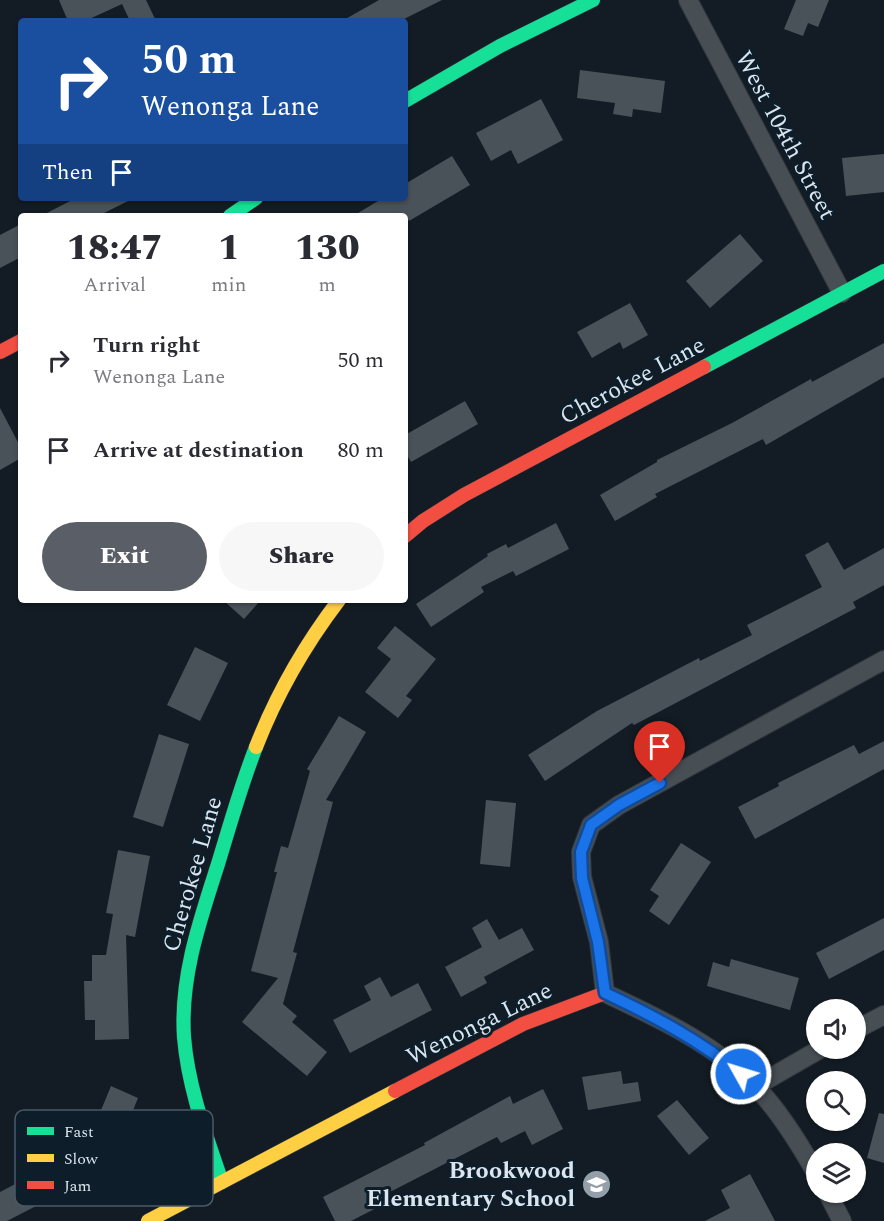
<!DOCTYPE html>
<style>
body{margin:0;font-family:Spectral,serif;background:#f7f7f7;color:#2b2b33;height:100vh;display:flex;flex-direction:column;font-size:22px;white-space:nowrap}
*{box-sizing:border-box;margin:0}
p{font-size:20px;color:#7c7c81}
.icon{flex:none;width:33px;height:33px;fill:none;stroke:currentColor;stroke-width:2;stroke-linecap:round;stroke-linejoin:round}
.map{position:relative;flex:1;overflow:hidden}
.side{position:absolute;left:18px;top:213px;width:390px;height:390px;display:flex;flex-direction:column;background:#fff;border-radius:6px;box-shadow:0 2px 4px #0004}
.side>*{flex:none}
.top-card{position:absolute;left:18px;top:18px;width:390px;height:183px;border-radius:6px;box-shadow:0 2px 4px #0004;background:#1a4fa0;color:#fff;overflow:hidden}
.tools{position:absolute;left:806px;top:999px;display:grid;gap:12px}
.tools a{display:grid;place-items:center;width:60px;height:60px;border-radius:50%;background:#fff;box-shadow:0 2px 4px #0004;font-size:30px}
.pin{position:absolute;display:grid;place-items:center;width:51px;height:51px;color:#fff;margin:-62px -26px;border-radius:50% 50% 50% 0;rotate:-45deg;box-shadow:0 0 6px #0007}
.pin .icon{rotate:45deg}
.me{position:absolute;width:66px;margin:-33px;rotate:309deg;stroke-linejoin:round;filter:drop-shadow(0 0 4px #0008)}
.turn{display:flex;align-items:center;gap:21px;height:126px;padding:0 24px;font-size:27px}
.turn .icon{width:78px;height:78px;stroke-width:2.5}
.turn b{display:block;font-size:42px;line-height:51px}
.then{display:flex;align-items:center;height:57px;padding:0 24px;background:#0003;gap:12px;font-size:22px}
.eta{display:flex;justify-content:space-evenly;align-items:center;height:102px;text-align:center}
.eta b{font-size:36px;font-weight:800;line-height:42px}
.primary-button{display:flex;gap:12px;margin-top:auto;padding:12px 24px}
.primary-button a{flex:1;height:69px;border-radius:36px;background:#5a5f67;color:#fff;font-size:24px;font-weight:800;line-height:69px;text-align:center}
.primary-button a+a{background:#f7f7f7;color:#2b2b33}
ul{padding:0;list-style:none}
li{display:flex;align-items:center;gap:18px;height:90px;padding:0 24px}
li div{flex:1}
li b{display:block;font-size:22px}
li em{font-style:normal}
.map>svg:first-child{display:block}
</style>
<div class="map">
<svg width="884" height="1221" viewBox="0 0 884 1221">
<rect width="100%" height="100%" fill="#131c24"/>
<g fill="#4a5259">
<path d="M59,0H146L156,21H130L122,4L85,21H68Z"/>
<path d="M379,0H442L400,21H342Z"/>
<path d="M796,0H829L818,27L808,23L803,36L784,29Z"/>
<path d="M580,70L665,81L661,113L633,109L632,117L613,114L615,103L577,98Z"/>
<path d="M541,99L563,140L518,164L511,150L491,161L476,133Z"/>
<path d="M884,154V192L846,196L842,158Z"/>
<path d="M452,156L470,185L409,221L406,216H353L383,198H405V184Z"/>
<path d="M76,198H134L98,216H41Z"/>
<path d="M21,224V257L0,268V235Z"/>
<path d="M740,234L763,261L710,308L686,281Z"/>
<path d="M630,303L648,335L623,349L620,342L592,358L577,332Z"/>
<path d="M884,343V377L766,445L763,439L655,494L657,497L615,521L600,495L657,462V460L732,423L811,379L812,382Z"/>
<path d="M465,401L478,424L411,462L405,452V435Z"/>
<path d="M0,408L21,448V458L0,470Z"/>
<path d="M556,523L569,549L516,576L513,571L481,587L484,592L431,627L416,604L488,556L487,554L506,544L508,548Z"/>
<path d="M828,542L844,570L884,548V585L853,602L856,608L634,725L632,723L545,781L528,755L597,711L699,658L700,661L752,635L747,625L822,587L805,555Z"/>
<path d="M223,600H261L244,619Z"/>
<path d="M395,626L436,659L406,696L412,700L398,718L365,692L391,659L377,648Z"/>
<path d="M195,647L228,663L200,721L167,705Z"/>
<path d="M339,716L366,732L326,800L333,802L293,952L297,953L283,1004L297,1016L292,1022L327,1052L307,1076L242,1022L278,978L251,971L277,872H274L281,846L288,848L310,771L307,769Z"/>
<path d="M159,734L189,744L163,827L133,817Z"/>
<path d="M884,741V769L755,839L738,807L779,786L778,783L854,745L859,754Z"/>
<path d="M486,800L516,803L510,867L480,864Z"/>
<path d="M681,843L711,862L669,925L649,911L659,896L650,890Z"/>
<path d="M118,850L150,856L135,937L126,935L129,1039L95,1040V1020H85L84,981H92V955H106L113,914L106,913Z"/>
<path d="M884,918V950L829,979L816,953Z"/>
<path d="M487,919L499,940L522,928L534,950L484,977L487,983L461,997L445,967L482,947L472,928Z"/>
<path d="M731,959L799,978L790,1010L707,986L713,962L729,967Z"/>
<path d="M380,977L391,997L418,983L432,1010L350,1053L333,1020L371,1000L364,986Z"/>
<path d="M621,1071L623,1084L638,1082L641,1101L588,1110L582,1077Z"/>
<path d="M111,1086L138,1098L130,1118L139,1122L131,1139L125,1136L104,1185L82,1176L90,1158L82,1154L90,1136L82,1133L89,1116L97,1120Z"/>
<path d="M543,1089L563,1129L532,1145L525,1131L501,1143L497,1137L390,1192L394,1199L351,1221H335L323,1197L425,1145L424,1143L510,1096L513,1104Z"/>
<path d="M677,1100L709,1138L689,1155L657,1116Z"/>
<path d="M879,1113L884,1114V1163L867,1158Z"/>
<path d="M750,1174L775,1221H705L730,1208L721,1190Z"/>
<path d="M25,1179L38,1205L7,1221H0V1192Z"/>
</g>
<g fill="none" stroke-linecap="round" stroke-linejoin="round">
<defs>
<g id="street">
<path d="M688,0L842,293"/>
<path d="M855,1030L884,1015"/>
<path d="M756,1086L822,1048"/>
<path d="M816,1173C799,1143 780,1112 756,1087C717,1045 656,1017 605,993L599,942L582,877L581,852L591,825L619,805L884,660"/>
<path d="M827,1192L842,1221"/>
</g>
<g id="fast">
<path d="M405,101L500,46L593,0"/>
<path d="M230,216L256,198"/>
<path d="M704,367L884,271"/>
<path d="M222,1182C206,1135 188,1087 184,1037C180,977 200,920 218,864C230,825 241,785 256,747"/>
</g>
<g id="slow">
<path d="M256,747C277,693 304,646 339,600"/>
<path d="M148,1221L395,1091"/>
</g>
<g id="jam">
<path d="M0,352L21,341"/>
<path d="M405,536L423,521L464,495L704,367"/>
<path d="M395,1091L523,1024L605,993"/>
</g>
</defs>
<use href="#street" stroke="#31383e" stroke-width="20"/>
<use href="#fast" stroke="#31383e" stroke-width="15"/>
<use href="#slow" stroke="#31383e" stroke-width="15"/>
<use href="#jam" stroke="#31383e" stroke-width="15"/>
<use href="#street" stroke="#474e54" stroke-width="18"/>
<use href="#fast" stroke="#16e098" stroke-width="14"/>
<use href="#slow" stroke="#ffcf43" stroke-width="14"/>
<use href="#jam" stroke="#f24e42" stroke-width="14"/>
</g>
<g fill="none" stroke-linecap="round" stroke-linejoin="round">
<defs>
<path id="route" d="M660,783L619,805L591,825L581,852L582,878L598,942L605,993C654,1016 699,1040 741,1074"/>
</defs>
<use href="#route" stroke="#114b97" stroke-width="15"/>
<use href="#route" stroke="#1a73e8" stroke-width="10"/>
</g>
<defs>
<symbol id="school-disc" viewBox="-11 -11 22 22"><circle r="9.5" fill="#949fa7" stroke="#0d1d2a"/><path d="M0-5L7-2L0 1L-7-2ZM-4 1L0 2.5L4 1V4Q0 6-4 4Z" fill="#fff"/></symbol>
</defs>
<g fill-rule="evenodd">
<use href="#school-disc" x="580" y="1168" width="33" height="33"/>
</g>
<g text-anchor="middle" stroke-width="6" stroke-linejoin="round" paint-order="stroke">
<g font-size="24" fill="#dae5ee" stroke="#0d1d2a">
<text transform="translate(786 135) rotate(62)" y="8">West 104th Street</text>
<text transform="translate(632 380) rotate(-28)" y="8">Cherokee Lane</text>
<text transform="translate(192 874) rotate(-74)" y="8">Cherokee Lane</text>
<text transform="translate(479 1023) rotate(-26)" y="8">Wenonga Lane</text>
</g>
<g font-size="24" font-weight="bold" fill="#dae5ee" stroke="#0d1d2a" text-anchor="end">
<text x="575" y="1178">Brookwood<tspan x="575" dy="28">Elementary School</tspan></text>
</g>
</g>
<rect x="15" y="1110" width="198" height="96" rx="9" fill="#0d1d2a" stroke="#4a5965" stroke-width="1.5"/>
<rect x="27" y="1127" width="27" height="8" fill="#16e098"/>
<rect x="27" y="1154" width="27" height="8" fill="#ffcf43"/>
<rect x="27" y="1181" width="27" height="8" fill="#f24e42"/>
<g font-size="16" fill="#dae5ee">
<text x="64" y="1137">Fast</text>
<text x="64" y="1164">Slow</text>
<text x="64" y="1191">Jam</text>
</g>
</svg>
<div class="tools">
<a><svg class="icon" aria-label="sound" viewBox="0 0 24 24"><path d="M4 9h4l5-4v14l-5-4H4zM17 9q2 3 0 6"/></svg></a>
<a><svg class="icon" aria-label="search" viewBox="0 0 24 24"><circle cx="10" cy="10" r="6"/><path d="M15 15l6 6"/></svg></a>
<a><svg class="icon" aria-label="layers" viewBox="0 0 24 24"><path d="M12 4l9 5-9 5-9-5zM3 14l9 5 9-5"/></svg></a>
</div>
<div class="pin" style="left:660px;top:783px;background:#d93025"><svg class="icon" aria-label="arrive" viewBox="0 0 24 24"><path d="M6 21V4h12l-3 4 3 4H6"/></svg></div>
<svg class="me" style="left:741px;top:1074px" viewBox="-20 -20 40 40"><circle r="17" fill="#1a73e8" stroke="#fff" stroke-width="3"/><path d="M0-11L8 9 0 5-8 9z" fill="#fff"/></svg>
<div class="top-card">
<div class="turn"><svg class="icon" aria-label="right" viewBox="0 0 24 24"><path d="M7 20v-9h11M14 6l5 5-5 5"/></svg><div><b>50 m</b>Wenonga Lane</div></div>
<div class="then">Then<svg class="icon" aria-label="arrive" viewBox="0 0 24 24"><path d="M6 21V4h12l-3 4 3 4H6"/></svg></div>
</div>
<section class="side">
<div class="eta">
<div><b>18:47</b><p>Arrival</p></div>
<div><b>1</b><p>min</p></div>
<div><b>130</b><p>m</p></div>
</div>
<ul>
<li><svg class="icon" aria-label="right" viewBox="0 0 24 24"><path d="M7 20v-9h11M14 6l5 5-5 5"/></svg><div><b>Turn right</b><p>Wenonga Lane</p></div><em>50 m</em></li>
<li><svg class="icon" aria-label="arrive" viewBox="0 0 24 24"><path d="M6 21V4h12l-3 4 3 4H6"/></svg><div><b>Arrive at destination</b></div><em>80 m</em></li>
</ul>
<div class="primary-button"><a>Exit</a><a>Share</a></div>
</section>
</div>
